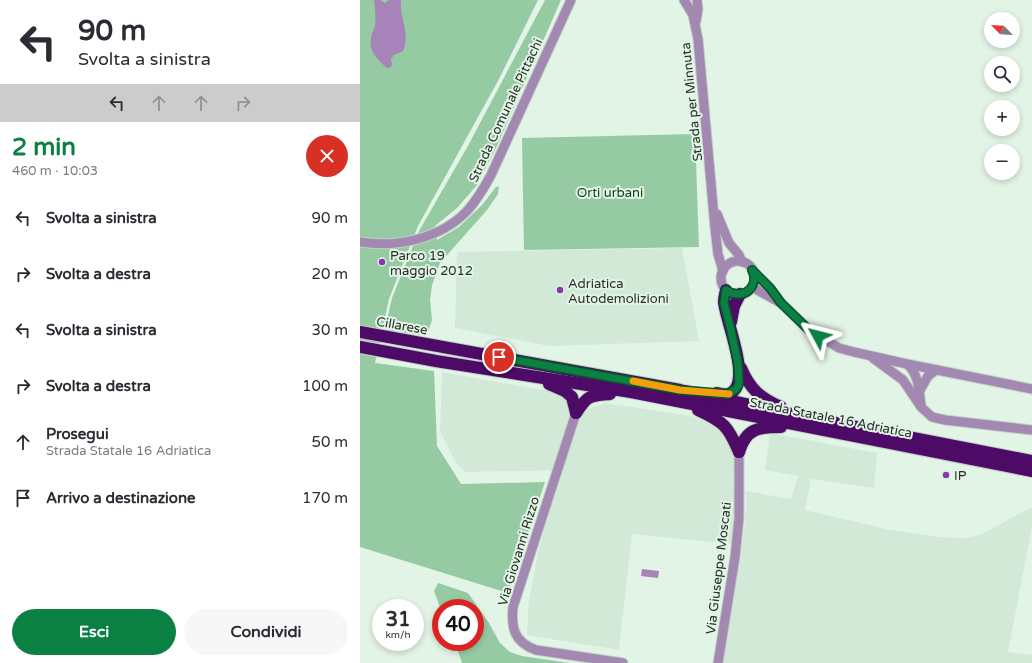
<!DOCTYPE html>
<html lang="it">
<meta charset="utf-8">
<style>
body{margin:0;font-family:"Varela Round",sans-serif;background:#f7f7f7;color:#2b2b33;height:100vh;display:flex;flex-direction:column;font-size:15px;white-space:nowrap}
*{box-sizing:border-box;margin:0}
p{font-size:13px;color:#7c7c81}
.icon{flex:none;width:22px;height:22px;fill:none;stroke:currentColor;stroke-width:2;stroke-linecap:round;stroke-linejoin:round}
.map{position:relative;flex:1;overflow:hidden}
.drawer{display:flex;flex-direction:column;background:#fff;width:360px}
.drawer>*{flex:none}
.guide{background:#fff;color:#2b2b33;overflow:hidden}
.needle{width:26px;rotate:294deg}
.controls{position:absolute;left:624px;top:12px;display:grid;gap:8px}
.controls a{display:grid;place-items:center;width:36px;height:36px;border-radius:50%;background:#fff;box-shadow:0 2px 6px #0003;font-size:20px}
.speed{position:absolute;left:12px;top:599px;display:flex;gap:8px;font-size:20px;font-weight:700;text-align:center}
.speed>*{display:grid;place-content:center;width:52px;height:52px;border-radius:50%;background:#fff;box-shadow:0 2px 6px #0003;line-height:1}
.speed small{font-size:10px;font-weight:400}
.speed .limit{border:6px solid #d22;background:#fff;color:#111}
.pin{position:absolute;display:grid;place-items:center;width:34px;height:34px;color:#fff;margin:-17px;border:2px solid #fff;border-radius:50%;box-shadow:0 1px 4px #0007}
.me{position:absolute;width:44px;margin:-22px;rotate:308deg;stroke-linejoin:round;filter:drop-shadow(0 0 3px #0008)}
.turn{display:flex;align-items:center;gap:14px;height:84px;padding:0 12px;font-size:18px}
.turn .icon{width:52px;height:52px;stroke-width:2.5}
.turn b{display:block;font-size:28px;line-height:34px}
.lanes{display:flex;align-items:center;height:38px;padding:0 12px;background:#0003;justify-content:center;gap:20px;direction:ltr}
.lanes .off{opacity:.35}
.round{display:grid;place-items:center;flex:none;width:42px;height:42px;border-radius:21px;background:#f7f7f7}
.headline{display:flex;align-items:center;justify-content:space-between;height:68px;padding:0 12px}
h1{font-size:24px;font-weight:700;line-height:30px;color:#0b8043}
.button{display:flex;gap:8px;margin-top:auto;padding:8px 12px}
.button a{flex:1;height:46px;border-radius:24px;background:#0b8043;color:#fff;font-size:16px;font-weight:700;line-height:46px;text-align:center}
.button a+a{background:#f7f7f7;color:#2b2b33}
ul{padding:0;list-style:none}
li{display:flex;align-items:center;gap:12px;height:56px;padding:0 12px}
li div{flex:1}
li b{display:block;font-size:15px}
li em{font-style:normal}
main{display:flex;flex:1;min-height:0}
.map>svg:first-child{display:block}
</style>
<main>
<section class="drawer">
<div class="guide">
<div class="turn"><svg class="icon" aria-label="left" viewBox="0 0 24 24"><path d="M17 20v-9H6M10 6l-5 5 5 5"/></svg><div><b>90 m</b>Svolta a sinistra</div></div>
<div class="lanes"><svg class="icon" aria-label="left" viewBox="0 0 24 24"><path d="M17 20v-9H6M10 6l-5 5 5 5"/></svg><svg class="icon off" aria-label="ahead" viewBox="0 0 24 24"><path d="M12 20V5M6 11l6-6 6 6"/></svg><svg class="icon off" aria-label="ahead" viewBox="0 0 24 24"><path d="M12 20V5M6 11l6-6 6 6"/></svg><svg class="icon off" aria-label="right" viewBox="0 0 24 24"><path d="M7 20v-9h11M14 6l5 5-5 5"/></svg></div>
</div>
<div class="headline"><div><h1>2 min</h1><p>460 m · 10:03</p></div><a class="round" style="background:#d93025;color:#fff"><svg class="icon" aria-label="close" viewBox="0 0 24 24"><path d="M6 6l12 12M18 6L6 18"/></svg></a></div>
<ul>
<li><svg class="icon" aria-label="left" viewBox="0 0 24 24"><path d="M17 20v-9H6M10 6l-5 5 5 5"/></svg><div><b>Svolta a sinistra</b></div><em>90 m</em></li>
<li><svg class="icon" aria-label="right" viewBox="0 0 24 24"><path d="M7 20v-9h11M14 6l5 5-5 5"/></svg><div><b>Svolta a destra</b></div><em>20 m</em></li>
<li><svg class="icon" aria-label="left" viewBox="0 0 24 24"><path d="M17 20v-9H6M10 6l-5 5 5 5"/></svg><div><b>Svolta a sinistra</b></div><em>30 m</em></li>
<li><svg class="icon" aria-label="right" viewBox="0 0 24 24"><path d="M7 20v-9h11M14 6l5 5-5 5"/></svg><div><b>Svolta a destra</b></div><em>100 m</em></li>
<li><svg class="icon" aria-label="ahead" viewBox="0 0 24 24"><path d="M12 20V5M6 11l6-6 6 6"/></svg><div><b>Prosegui</b><p>Strada Statale 16 Adriatica</p></div><em>50 m</em></li>
<li><svg class="icon" aria-label="arrive" viewBox="0 0 24 24"><path d="M6 21V4h12l-3 4 3 4H6"/></svg><div><b>Arrivo a destinazione</b></div><em>170 m</em></li>
</ul>
<div class="button"><a>Esci</a><a>Condividi</a></div>
</section>
<div class="map">
<svg width="672" height="663" viewBox="0 0 672 663">
<rect width="100%" height="100%" fill="#e2f4e6"/>
<g fill="#d2e9d7">
<path d="M322,248L339,341L189,346L95,328L97,252Z"/>
<path d="M82,372L194,392L225,410L245,403L330,416L346,421L356,427L364,436L374,455L373,489L377,493L373,544L272,534L259,650L167,635L169,600L179,548L189,514L204,470L106,472L96,463L80,431Z"/>
<path d="M410,433L517,453L514,488L451,479L445,510L526,529L577,537L604,538L620,535L672,507V527L648,652L672,655V663H363L382,545L387,504L385,491L431,499L438,476L405,470Z"/>
</g>
<g fill="#95caa3">
<path d="M0,0H178L139,79L58,226L29,299L15,363L74,371L77,446L101,484L185,482L148,593L0,547Z"/>
<path d="M185,0H201L137,146L117,185L97,208L75,226L77,240L99,227L122,205L136,187L139,186L138,194L127,210L80,263L72,285L70,300L72,320L68,332L62,335H59L27,330L26,324L32,298L59,231L109,144Z"/>
<path d="M335,134L339,247L164,250L162,138Z"/>
<path d="M78,583L108,593L129,623L140,643L150,652L162,656L210,663H102L95,642H115V608H81V610L74,591Z"/>
</g>
<g fill="#a683b9">
<path d="M14,0H20L25,3L29,0H41C39,17 51,34 43,51L34,55L31,59L32,64L31,67L27,68C18,60 8,51 11,38C11,34 14,30 15,26C16,18 15,8 14,0Z"/>
<path d="M282,569L299,571L298,578L281,576Z"/>
</g>
<g fill="none" stroke-linecap="round" stroke-linejoin="round">
<defs>
<g id="minor">
<path d="M324,0L333,15L338,39L355,228L358,254L363,271"/>
<path d="M336,21L338,9L337,0"/>
<path d="M357,214L369,243L379,255L382,262"/>
<path d="M0,242C36,248 80,239 107,211C117,200 124,188 131,175L211,0"/>
<circle cx="378" cy="278" r="17"/>
<path d="M392,270L410,288L421,303L449,330L479,348L494,352L547,364L672,389"/>
<path d="M392,287L419,302"/>
<path d="M513,358L543,380L561,407L572,417L585,420L672,430"/>
<path d="M547,364C559,374 559,391 561,405"/>
<path d="M559,392L568,376L576,370"/>
<path d="M216,413L153,607C151,628 154,642 176,650L263,663"/>
<path d="M358,663L375,557L379,518V452"/>
</g>
<g id="highway">
<path d="M371,322L374,306L380,294"/>
<path d="M0,332L320,390L446,417L672,461"/>
<path d="M0,347L76,361L271,392L672,471"/>
<path d="M381,368C390,389 400,398 421,407"/>
<path d="M189,384L205,391L212,397L216,413"/>
<path d="M357,393C361,394 366,395 369,394C394,384 365,320 364,302C364,298 365,294 366,290"/>
<path d="M338,410C364,422 368,426 379,452"/>
<path d="M216,413C228,395 229,396 250,394"/>
<path d="M379,452C386,428 399,427 421,427"/>
</g>
</defs>
<use href="#minor" stroke="#c0d0c4" stroke-width="11"/>
<use href="#highway" stroke="#c0d0c4" stroke-width="14"/>
<use href="#minor" stroke="#a389b2" stroke-width="9"/>
<use href="#highway" stroke="#4d0a66" stroke-width="12"/>
</g>
<g fill="none" stroke-linecap="round" stroke-linejoin="round">
<defs>
<path id="route" d="M139,357L320,390L368,394L376,389L379,384L378,363L370,326L364,303L366,290C382,301 400,288 392,270L410,288L421,303L449,330L458,336"/>
</defs>
<use href="#route" stroke="#07532c" stroke-width="10"/>
<use href="#route" stroke="#0b8043" stroke-width="7"/>
<path stroke="#f59e0b" stroke-width="7" d="M273,381L320,390L369,394"/>
</g>
<g fill="#8638a9" stroke="#e2f4e6" stroke-width="1.5">
<circle cx="22" cy="262" r="4"/>
<circle cx="200" cy="290" r="4"/>
<circle cx="586" cy="475" r="4"/>
</g>
<g text-anchor="middle" stroke-width="4" stroke-linejoin="round" paint-order="stroke">
<g font-size="13" fill="#262d28" stroke="#e2f4e6">
<text transform="translate(331 102) rotate(-96)" y="5">Strada per Minnuta</text>
<text transform="translate(145 110) rotate(-65)" y="5">Strada Comunale Pittachi</text>
<text transform="translate(42 325) rotate(10)" y="5">Cillarese</text>
<text transform="translate(471 417) rotate(11)" y="5">Strada Statale 16 Adriatica</text>
<text transform="translate(158 551) rotate(-73)" y="5">Via Giovanni Rizzo</text>
<text transform="translate(358 568) rotate(-83)" y="5">Via Giuseppe Moscati</text>
</g>
<g font-size="13" fill="#0c3b1e" stroke="#e2f4e6">
<text x="250" y="197">Orti urbani</text>
</g>
<g font-size="13" fill="#262d28" stroke="#e2f4e6" text-anchor="start">
<text x="30" y="260">Parco 19<tspan x="30" dy="15">maggio 2012</tspan></text>
<text x="208" y="288">Adriatica<tspan x="208" dy="15">Autodemolizioni</tspan></text>
<text x="594" y="480">IP</text>
</g>
</g>
</svg>
<div class="controls">
<a><svg class="needle" viewBox="-14 -14 28 28"><path d="M0-13l5 13h-10z" fill="#e53935"/><path d="M0 13l5-13h-10z" fill="#7c7c81"/></svg></a>
<a><svg class="icon" aria-label="search" viewBox="0 0 24 24"><circle cx="10" cy="10" r="6"/><path d="M15 15l6 6"/></svg></a>
<a>+</a>
<a>−</a>
</div>
<div class="speed"><div>31<small>km/h</small></div><div class="limit">40</div></div>
<div class="pin" style="left:139px;top:357px;background:#d93025"><svg class="icon" aria-label="arrive" viewBox="0 0 24 24"><path d="M6 21V4h12l-3 4 3 4H6"/></svg></div>
<svg class="me" style="left:458px;top:336px" viewBox="-20 -20 40 40"><path d="M0-17L14 15 0 8-14 15z" fill="#0b8043" stroke="#fff" stroke-width="4"/></svg>
</div>
</main>
